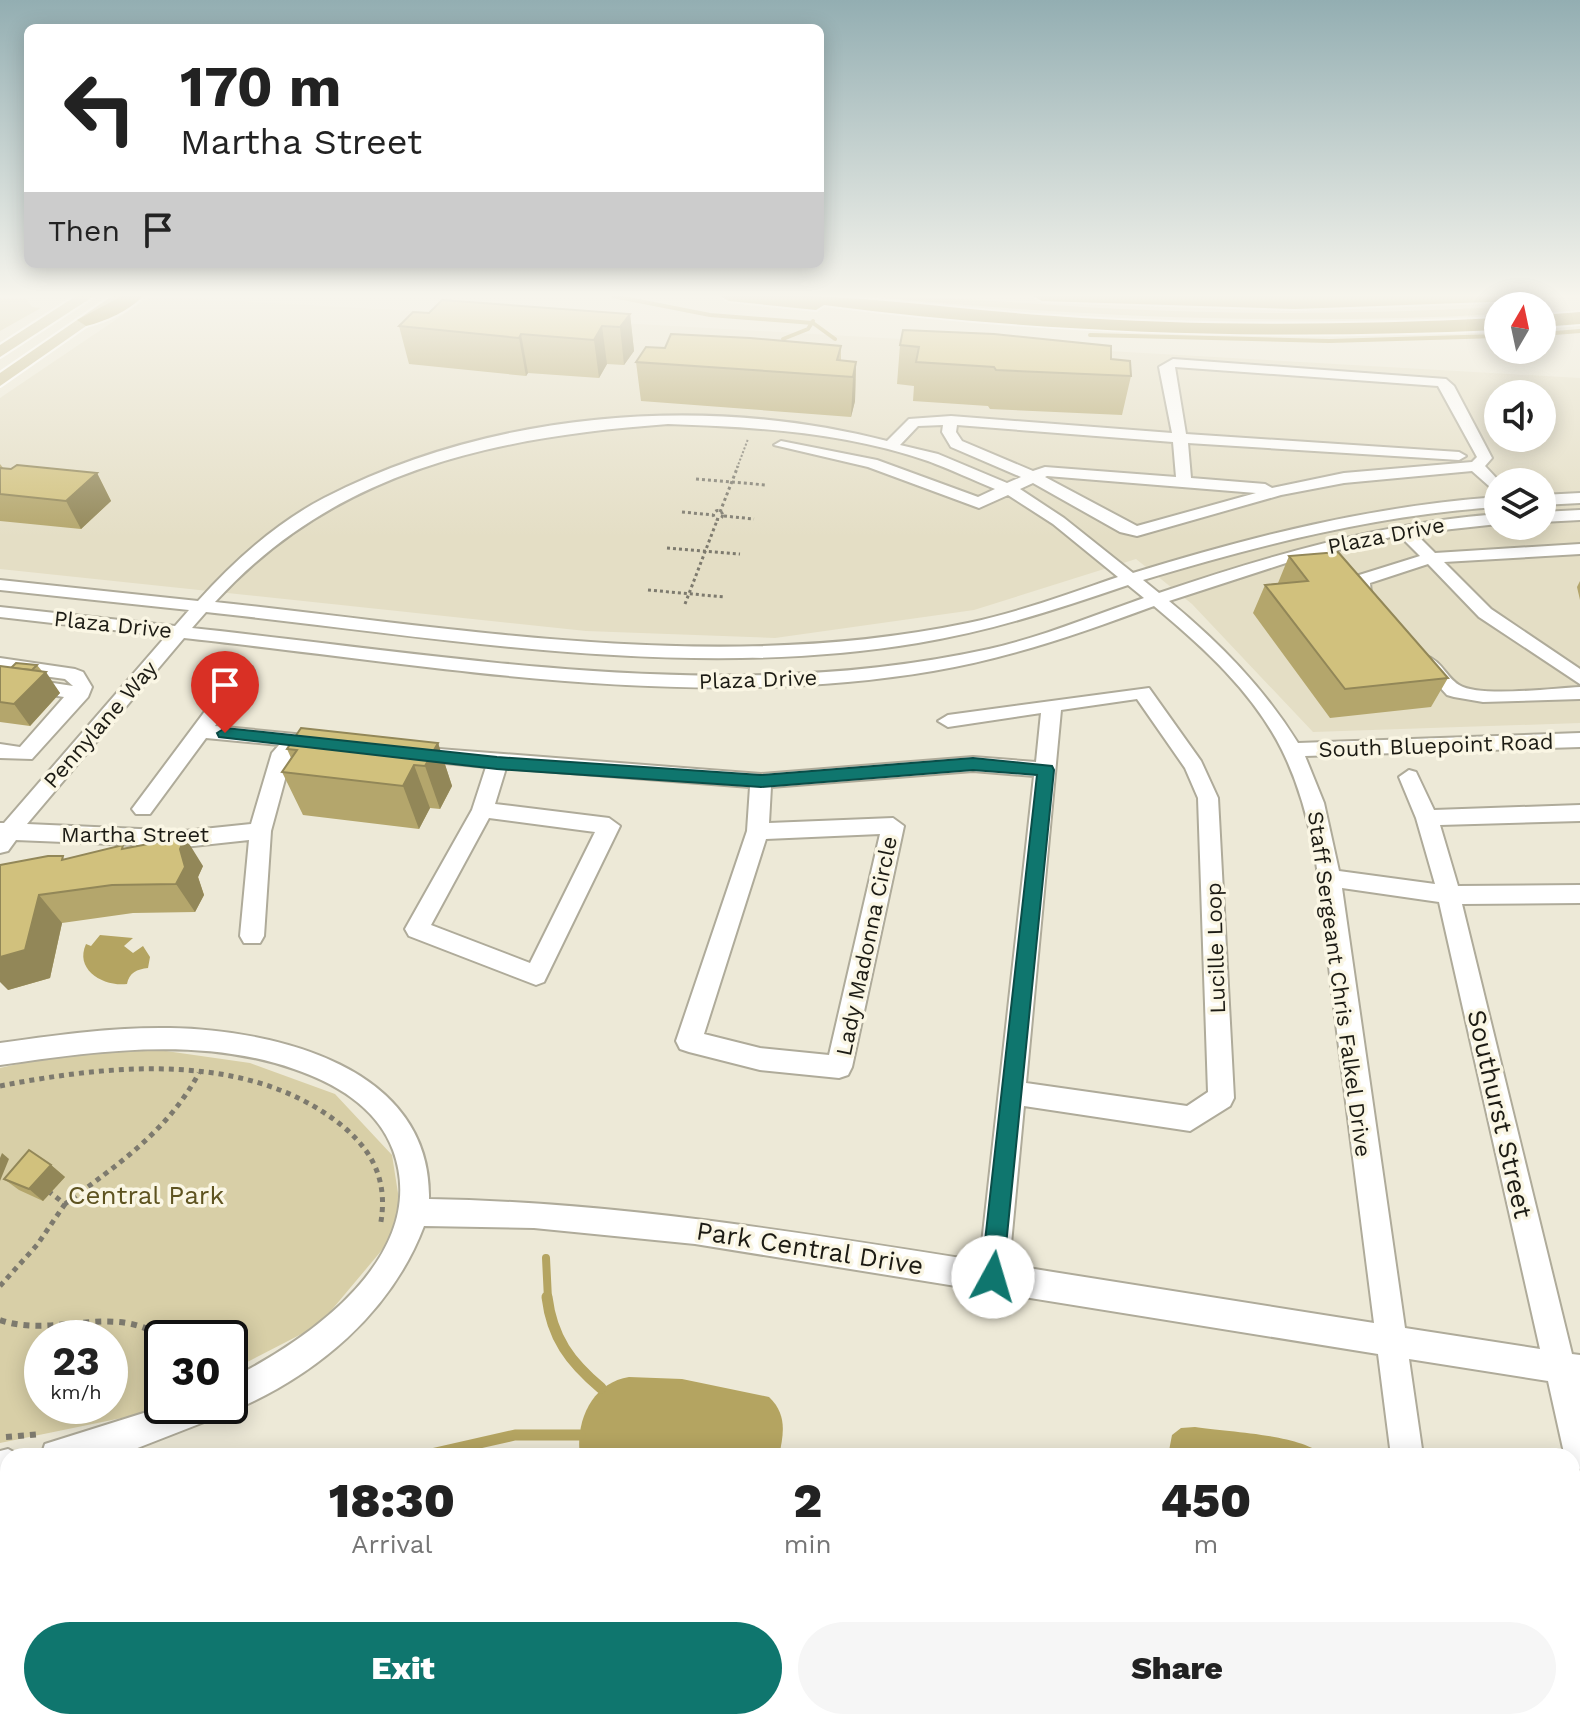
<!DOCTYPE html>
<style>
body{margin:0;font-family:"Work Sans",sans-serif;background:#f6f6f6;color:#222;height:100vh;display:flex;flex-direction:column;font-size:30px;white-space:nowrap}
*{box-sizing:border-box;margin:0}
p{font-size:26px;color:#767676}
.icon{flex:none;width:44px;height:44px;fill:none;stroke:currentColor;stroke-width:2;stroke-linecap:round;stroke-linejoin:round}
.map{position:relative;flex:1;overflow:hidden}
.sheet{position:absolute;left:0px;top:1448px;width:1580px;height:282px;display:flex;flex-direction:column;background:#fff;border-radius:24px 24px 0 0;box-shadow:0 4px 20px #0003}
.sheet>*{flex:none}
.top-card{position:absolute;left:24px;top:24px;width:800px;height:244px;border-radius:12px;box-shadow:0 4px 20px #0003;background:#fff;color:#222;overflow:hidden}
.needle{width:52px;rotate:9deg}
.controls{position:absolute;left:1484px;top:292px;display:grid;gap:16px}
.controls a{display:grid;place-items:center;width:72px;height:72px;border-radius:50%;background:#fff;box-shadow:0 4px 20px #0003;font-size:40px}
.speed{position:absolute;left:24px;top:1320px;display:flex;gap:16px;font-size:40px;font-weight:700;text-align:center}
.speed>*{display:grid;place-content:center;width:104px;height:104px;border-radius:50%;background:#fff;box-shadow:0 4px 20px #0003;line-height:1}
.speed small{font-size:20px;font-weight:400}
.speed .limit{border:4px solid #111;border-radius:12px;background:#fff;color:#111}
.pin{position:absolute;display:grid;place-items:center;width:68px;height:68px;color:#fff;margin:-82px -34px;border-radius:50% 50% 50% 0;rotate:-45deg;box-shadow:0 0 8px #0007}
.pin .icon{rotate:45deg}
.me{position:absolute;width:88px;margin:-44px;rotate:6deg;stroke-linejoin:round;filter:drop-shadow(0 0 6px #0008)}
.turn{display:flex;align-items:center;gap:28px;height:168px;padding:0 24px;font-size:36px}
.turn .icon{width:104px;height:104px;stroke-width:2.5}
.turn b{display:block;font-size:56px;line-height:68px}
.then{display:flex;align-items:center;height:76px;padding:0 24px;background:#0003;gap:16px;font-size:30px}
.eta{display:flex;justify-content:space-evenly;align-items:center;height:136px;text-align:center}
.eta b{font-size:48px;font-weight:800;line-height:56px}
.primary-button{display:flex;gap:16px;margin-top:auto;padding:16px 24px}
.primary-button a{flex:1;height:92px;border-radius:48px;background:#0f766e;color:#fff;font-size:32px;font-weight:800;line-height:92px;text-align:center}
.primary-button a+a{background:#f6f6f6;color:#222}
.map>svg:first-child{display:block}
</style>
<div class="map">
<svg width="1580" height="1729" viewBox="0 0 1580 1729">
<rect width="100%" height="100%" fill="#ede9d7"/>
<g fill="#e4dec5" fill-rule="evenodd">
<path d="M151,296L1580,378V723L1313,732L1192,604L1136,559L974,610L775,638L586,631L0,569V398ZM1498,394H1542V438H1498ZM1498,482H1542V526H1498Z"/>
<path d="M8,1518V1722H72L71,1729H0V1520Z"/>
</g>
<g fill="#d8cfa7" fill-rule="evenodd">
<path d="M867,296C953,296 1037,305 1122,309C1247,315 1373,314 1498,307V314C1288,326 1077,317 867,296Z"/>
<path d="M0,299H27L32,307L41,308L0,331Z"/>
<path d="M120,1050L166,1051L250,1063L335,1094L392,1155L403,1225L319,1325L230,1371V1338H162V1405L146,1413L0,1443V1068L58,1055ZM42,1338H110V1406H42Z"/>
</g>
<g fill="#b4a461">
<path d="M100,935L133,938L124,946L133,953L143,946L150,957L148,968C137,969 129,973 127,984C104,987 74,970 86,944L91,946Z"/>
<path d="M629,1377L682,1379L769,1397C787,1414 784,1433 779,1456H580C575,1421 592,1383 629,1377Z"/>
<path d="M1195,1427C1226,1432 1302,1434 1324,1456H1168L1172,1435L1181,1428Z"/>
</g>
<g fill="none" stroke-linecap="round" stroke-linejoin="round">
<g stroke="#b4a461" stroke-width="4">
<path d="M613,296L710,315L813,323L835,339"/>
<path d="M1542,334L1580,331"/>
<path d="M1090,335L1329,341L1498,336"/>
<path d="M783,339L808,329L813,321"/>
</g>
<path stroke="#b4a461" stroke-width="8" d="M546,1258L548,1299"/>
<g stroke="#b4a461" stroke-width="11">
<path d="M547,1297C552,1338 570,1362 601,1388"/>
<path d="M422,1456L515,1435H580"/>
</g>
<defs>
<g id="minor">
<path d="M1173,359L1446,379L1454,386L1492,458L1485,466L1500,482L1498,494L1472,471L1344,483L1281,495L1137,536L1120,532L1033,483L1020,489L1064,518L1133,573C1253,536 1372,506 1498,497V507C1375,515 1260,545 1143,580L1159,593C1271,555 1381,523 1498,514V524L1415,533L1435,553L1580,544V554L1444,562L1491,609L1580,669V684L1479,617L1428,564L1370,583L1371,593L1382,605L1373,610L1353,594L1356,576L1420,556L1399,535L1289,562L1169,601C1220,643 1263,687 1298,743L1580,733V747L1305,756L1324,803L1339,871L1435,884L1416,818L1399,777L1409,770L1416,772L1434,810L1580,805V821L1440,825L1458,886L1580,885V903L1462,904L1572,1354L1580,1355V1469L1572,1466V1456L1564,1453L1548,1381L1409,1359L1423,1456H1391L1378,1354L695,1244L534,1228L424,1226C391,1313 316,1376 230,1412L221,1408L217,1417L117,1456H41L45,1444L166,1406H230V1379C311,1339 431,1254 393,1150C377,1107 335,1083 294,1069C200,1036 95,1051 0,1065V1043C56,1035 113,1027 170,1028C274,1030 432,1066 429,1199C615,1202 796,1232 980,1261L1034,776L973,771L771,787L769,823L893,818L904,826L852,1067L848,1075L839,1078L760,1070L689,1052L680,1049L676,1041L747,831L750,787L506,768L495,804L609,818L620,826L544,982L536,985L409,936L405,929L472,810L486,767L406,759L403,754L406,749L413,747L761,774L973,757L1036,762L1041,713L948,727L938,721L948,715L1149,688L1201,761L1218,798L1234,1098L1230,1106L1190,1131L1024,1106L1009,1265L1374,1323C1360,1213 1346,1103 1332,992C1322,911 1319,825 1282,750C1253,692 1203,647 1154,606C1081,633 1010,658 933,671C685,713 431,665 184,638L27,824L184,831L251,824L272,753L279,745L206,738L150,814H136L132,809L238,667H252L254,671L215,726L315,736L325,743L322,748H305L291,757L271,831L264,936L260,943H244L240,936L249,840L184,847L16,840L8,851L0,853V823H4L166,636L0,617V607L175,626L189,610L0,590V580L198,601C234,561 276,523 324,498C492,411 706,394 887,441L909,419L951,416L1172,433L1159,367ZM1175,367L1438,386L1477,457L1472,462L1344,473L1272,488L1265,484L1191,478L1188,443L1459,460L1466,456L1459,452L1186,434ZM668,424C756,427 844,432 928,461C950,469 973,480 995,489L978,497L877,460L781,441L774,445L868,467L979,508L1008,495L1053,524L1118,577C1068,594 1020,612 968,623C719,675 464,629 215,602C336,469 496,437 668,424ZM943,425L942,432L951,447L1021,477L1007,483L938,454L900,445L918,426ZM957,425L1173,442L1176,477L1045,467L1033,471L962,441L956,432ZM1047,476L1256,493L1137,526L1045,477ZM1128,585L1144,598C1092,616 1042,637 989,649C727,707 455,656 192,628L206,612C439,637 684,682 918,643C991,631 1058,609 1128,585ZM1137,699L1185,768L1198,798L1208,1092L1187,1106L1026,1083L1061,710ZM489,818L595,832L530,963L431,925ZM880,834L829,1055L760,1048L704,1034L766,839ZM1342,888L1439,902L1540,1349L1405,1328Z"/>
<path d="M1580,493V503L1542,505V495Z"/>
<path d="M1580,510V520L1542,522V512Z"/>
<path d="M1426,656C1441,660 1446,677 1459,685C1480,698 1553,688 1580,687V699L1483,702L1454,697L1447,695L1417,662Z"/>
<path d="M0,658L75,669L83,672L92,687L88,697L32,759L0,758V744L20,747L64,697L0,687V675L73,686L65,679L0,670Z"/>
<path d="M8,1449L21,1456H8V1481L0,1483V1451Z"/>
<path d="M8,1611V1647L0,1648V1612Z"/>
<path d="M8,1706V1722H33L32,1729H0V1711Z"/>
<path d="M40,1722H103L100,1729H37Z"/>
<rect x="228" y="1722" width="38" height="7"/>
<rect x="440" y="1722" width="38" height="7"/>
<path d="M929,1722H967L965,1729H927Z"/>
<path d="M1191,1722H1237L1240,1729H1194Z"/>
<path d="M1426,1722H1464L1465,1729H1427Z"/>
</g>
<g id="major">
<path d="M76,296H94L0,357V345Z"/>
<path d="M112,296H129L0,386V373Z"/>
</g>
<g id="highway">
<path d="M122,296H143C129,311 106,321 86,326L77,320Z"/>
<path d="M720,296C831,290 943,309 1054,316C1202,327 1350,325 1498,318V330C1272,340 1048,334 824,305L816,310L729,301Z"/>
<path d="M1033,296H1525L1516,301L1295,309L1042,301Z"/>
<path d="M1580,312V324L1542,327V315Z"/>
</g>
</defs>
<use href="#minor" stroke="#afab9a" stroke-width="4"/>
<use href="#major" stroke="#fff" stroke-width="4"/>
<use href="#highway" stroke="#fff" stroke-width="4"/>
<path stroke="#7d7a6e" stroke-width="2" stroke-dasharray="2 2" stroke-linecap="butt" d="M737,468L748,439"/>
<g stroke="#7d7a6e" stroke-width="3" stroke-dasharray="3 3" stroke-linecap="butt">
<path d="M696,479L766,485"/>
<circle cx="718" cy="515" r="4.5"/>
<path d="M682,512L713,515"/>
<path d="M720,512L738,466"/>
<path d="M724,516L754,519"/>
<path d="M667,548L740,554"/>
<path d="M648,590L725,597"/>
<path d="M685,604L718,518"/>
</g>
<g stroke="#7d7a6e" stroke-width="5" stroke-dasharray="5 5" stroke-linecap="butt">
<path d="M0,1086C112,1064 253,1050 346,1129C377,1156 388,1187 380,1227"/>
<path d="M48,1191L65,1204C118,1164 167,1132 199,1073"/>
<path d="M0,1286L37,1245L65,1204"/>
</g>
<g stroke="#7d7a6e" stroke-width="6" stroke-dasharray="6 6" stroke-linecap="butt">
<path d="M0,1320C55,1339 113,1302 163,1338"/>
<path d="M6,1437L41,1434"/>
</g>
<use href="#minor" fill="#fff" fill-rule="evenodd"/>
<use href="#major" fill="#cbc196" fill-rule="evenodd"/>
<use href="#highway" fill="#a99850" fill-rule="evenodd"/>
</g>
<g fill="#b4a66c">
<path d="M429,313L630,314L634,351L624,365L607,364L599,378L528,373L526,376L409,364L399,326Z"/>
<path d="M900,345L1111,359L1131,376L1122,415L990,409L988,406L913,401L914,386L897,384Z"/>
<path d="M841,346V361L856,362L855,401L851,417L641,401L636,362L665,348Z"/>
<path d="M0,464L4,469L97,473L111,501L81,529L0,521Z"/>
<path d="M1289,556L1448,678L1431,707L1330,718L1253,613L1265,585L1278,583Z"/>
<path d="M1580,581V600L1577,587Z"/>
<path d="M37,665L60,693L30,726L0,722V666L11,668Z"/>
<path d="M438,743L452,786L440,809L430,808L419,829L303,815L282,772L291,758L287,749Z"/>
<path d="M125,848L203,866L198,877L204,895L195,912L133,913L62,923L50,978L8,990L0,865L66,859Z"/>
<path d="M51,1165L65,1177L43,1201L19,1190L4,1179Z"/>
</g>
<g fill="#928758">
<path d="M630,314L634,351L624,365L620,327Z"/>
<path d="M602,326L607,364L599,378L594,340Z"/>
<path d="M521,334L528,373L526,376L519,338Z"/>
<path d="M856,362L855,401L851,417L853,377Z"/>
<path d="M97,473L111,501L81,529L66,501Z"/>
<path d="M46,672L60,693L30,726L14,704Z"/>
<path d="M438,743L452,786L440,809L425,766Z"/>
<path d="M414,765L430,808L419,829L403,786Z"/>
<path d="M185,837L203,866L198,877L204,895L195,912L176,884L180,849Z"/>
<path d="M39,895L62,923L50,978L8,990L0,982V957Z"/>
<path d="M2,1153L9,1159L0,1181V1158Z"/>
<path d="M51,1165L65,1177L43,1201L29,1189Z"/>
</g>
<g fill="#d1c17d" stroke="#928758" stroke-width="2">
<path d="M442,300L630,314L620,327L602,326L594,340L521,334L519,338L399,326L413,312L429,313Z"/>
<path d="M903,330L994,334L1111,346V359L1130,361L1131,376L996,370L994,367L916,362L919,347L900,345Z"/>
<path d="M671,334L750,338L841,346L837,360L856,362L853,377L636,362L646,347L665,348Z"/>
<path d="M17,465L97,473L66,501L0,494V468L11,469Z"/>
<path d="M1338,552L1448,678L1345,689L1265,585L1308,581L1289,556Z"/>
<path d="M16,663L37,665L32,670L11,668Z"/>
<path d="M0,666L46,672L14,704L0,702Z"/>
<path d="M301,728L438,743L425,766L414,765L403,786L282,772L297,750L287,749Z"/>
<path d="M185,837L180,849L185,867L176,884L112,885L39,895L25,950L0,957V865L48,856H63L62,860L123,845L122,849Z"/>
<path d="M29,1150L51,1165L29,1189L4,1179Z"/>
</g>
<linearGradient id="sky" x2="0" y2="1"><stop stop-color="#93aeb2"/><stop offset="0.55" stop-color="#f7f5ed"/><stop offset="1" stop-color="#f7f5ed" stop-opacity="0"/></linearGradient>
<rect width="1580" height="538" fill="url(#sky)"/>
<path fill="#0f766e" stroke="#0a4d48" stroke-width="2" d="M225,728L497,757L761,775L973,758L1052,766L1054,770L1002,1285L993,1289L985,1285L981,1277L1037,775L973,770L761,787L497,769L219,737L217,733Z"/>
<g text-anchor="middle" stroke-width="7" stroke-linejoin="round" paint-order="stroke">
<g font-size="22" fill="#1c1b14" stroke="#faf6e4">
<text transform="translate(1386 535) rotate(-11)" y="8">Plaza Drive</text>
<text transform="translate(113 624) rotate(6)" y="8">Plaza Drive</text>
<text transform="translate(758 679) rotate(-2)" y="8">Plaza Drive</text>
<text transform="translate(100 724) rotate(-49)" y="8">Pennylane Way</text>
<text transform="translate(1436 745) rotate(-2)" y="8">South Bluepoint Road</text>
<text x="135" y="842">Martha Street</text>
<text transform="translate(866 946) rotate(-78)" y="8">Lady Madonna Circle</text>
<text transform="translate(1215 948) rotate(-92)" y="8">Lucille Loop</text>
<text transform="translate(1340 984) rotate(82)" y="8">Staff Sergeant Chris Falkel Drive</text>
</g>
<g font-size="26" fill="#1c1b14" stroke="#faf6e4">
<text transform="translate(1500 1114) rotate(77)" y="9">Southurst Street</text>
<text transform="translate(810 1248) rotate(9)" y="9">Park Central Drive</text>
</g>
<g font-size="26" fill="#5e5320" stroke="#faf6e4">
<text x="146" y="1204">Central Park</text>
</g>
</g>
</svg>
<div class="controls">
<a><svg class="needle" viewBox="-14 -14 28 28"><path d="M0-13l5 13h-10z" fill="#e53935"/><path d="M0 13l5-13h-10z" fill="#767676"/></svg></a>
<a><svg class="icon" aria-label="sound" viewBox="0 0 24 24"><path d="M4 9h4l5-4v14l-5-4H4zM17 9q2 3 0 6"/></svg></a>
<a><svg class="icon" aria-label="layers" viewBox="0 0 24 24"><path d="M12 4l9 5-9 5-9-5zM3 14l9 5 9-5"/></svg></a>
</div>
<div class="speed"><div>23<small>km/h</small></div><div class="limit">30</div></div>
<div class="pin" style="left:225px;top:733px;background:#d93025"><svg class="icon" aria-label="arrive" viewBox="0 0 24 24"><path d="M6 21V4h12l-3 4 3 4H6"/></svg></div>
<svg class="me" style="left:993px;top:1277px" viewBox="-20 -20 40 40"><circle r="19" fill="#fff"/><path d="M0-13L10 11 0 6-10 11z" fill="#0f766e"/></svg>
<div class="top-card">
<div class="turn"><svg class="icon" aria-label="left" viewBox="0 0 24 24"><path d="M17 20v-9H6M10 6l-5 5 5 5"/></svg><div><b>170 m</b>Martha Street</div></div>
<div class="then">Then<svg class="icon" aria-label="arrive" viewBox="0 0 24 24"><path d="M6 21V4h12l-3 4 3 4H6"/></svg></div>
</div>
<section class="sheet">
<div class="eta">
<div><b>18:30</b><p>Arrival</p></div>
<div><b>2</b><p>min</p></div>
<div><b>450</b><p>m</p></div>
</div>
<div class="primary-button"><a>Exit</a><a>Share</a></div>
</section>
</div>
